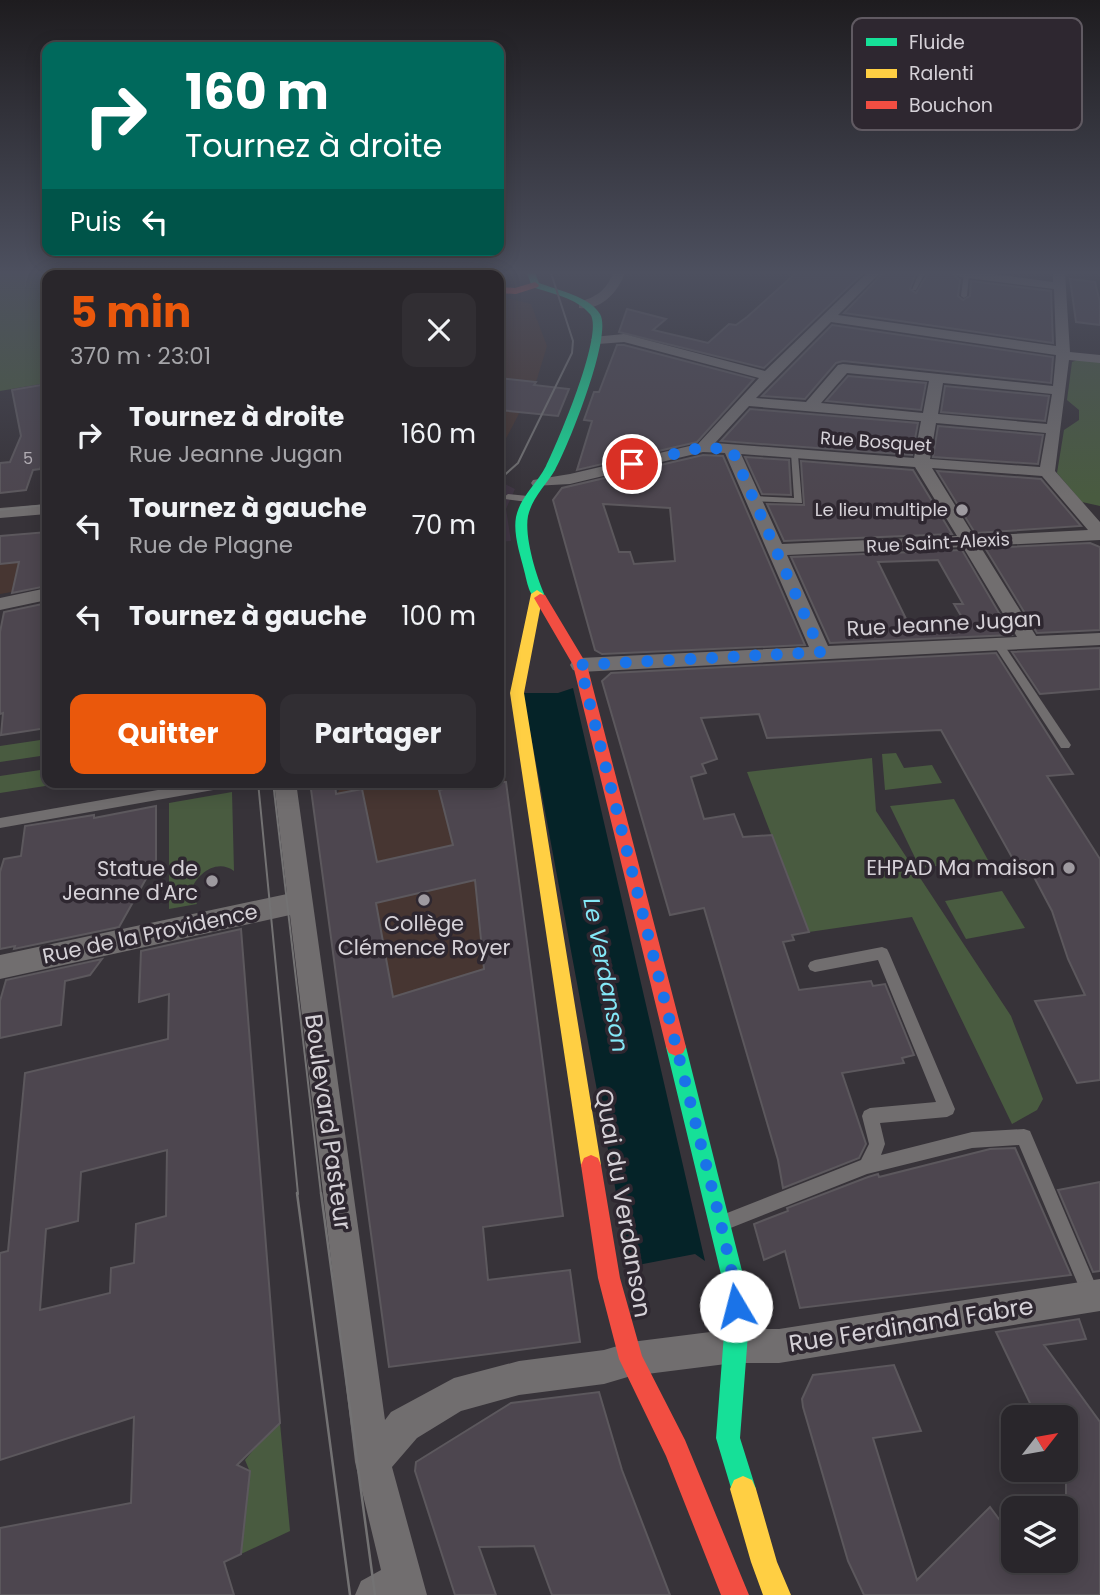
<!DOCTYPE html>
<html lang="fr">
<meta charset="utf-8">
<style>
body{margin:0;font-family:Poppins,sans-serif;background:#312e33;color:#f1f3f6;height:100vh;display:flex;flex-direction:column;font-size:26px;white-space:nowrap}
*{box-sizing:border-box;margin:0}
p{font-size:23px;color:#a5a5a9}
.icon{flex:none;width:38px;height:38px;fill:none;stroke:currentColor;stroke-width:2;stroke-linecap:round;stroke-linejoin:round}
.map{position:relative;flex:1;overflow:hidden}
.side{position:absolute;left:42px;top:270px;width:462px;height:518px;display:flex;flex-direction:column;background:#29262b;border-radius:14px;box-shadow:0 4px 18px #0003,0 0 0 2px #454347}
.side>*{flex:none}
.banner{position:absolute;left:42px;top:42px;width:462px;height:214px;border-radius:14px;box-shadow:0 4px 18px #0003,0 0 0 2px #454347;background:#00695c;color:#fff;overflow:hidden}
.needle{width:46px;rotate:59deg}
.buttons{position:absolute;left:1001px;top:1405px;display:grid;gap:14px}
.buttons a{display:grid;place-items:center;width:77px;height:77px;border-radius:14px;background:#29262b;box-shadow:0 4px 18px #0003,0 0 0 2px #454347;font-size:35px}
.pin{position:absolute;display:grid;place-items:center;width:60px;height:60px;color:#fff;margin:-30px;border:4px solid #fff;border-radius:50%;box-shadow:0 2px 7px #0007}
.me{position:absolute;width:77px;margin:-38px;rotate:352deg;stroke-linejoin:round;filter:drop-shadow(0 0 5px #0008)}
.turn{display:flex;align-items:center;gap:24px;height:147px;padding:0 28px;font-size:32px}
.turn .icon{width:91px;height:91px;stroke-width:2.5}
.turn b{display:block;font-size:49px;line-height:60px}
.then{display:flex;align-items:center;height:66px;padding:0 28px;background:#0003;gap:14px;font-size:26px}
.round{display:grid;place-items:center;flex:none;width:74px;height:74px;border-radius:14px;background:#312e33}
.summary{display:flex;align-items:center;justify-content:space-between;height:119px;padding:0 28px}
h1{font-size:42px;font-weight:700;line-height:52px;color:#ea580c}
.action{display:flex;gap:14px;margin-top:auto;padding:14px 28px}
.action a{flex:1;height:80px;border-radius:14px;background:#ea580c;color:#fff;font-size:28px;font-weight:700;line-height:80px;text-align:center}
.action a+a{background:#312e33;color:#f1f3f6}
ul{padding:0;list-style:none}
li{display:flex;align-items:center;gap:21px;height:91px;padding:0 28px}
li div{flex:1}
li b{display:block;font-size:26px}
li em{font-style:normal}
.map>svg:first-child{display:block}
</style>
<div class="map">
<svg width="1100" height="1595" viewBox="0 0 1100 1595">
<rect width="100%" height="100%" fill="#373339"/>
<path fill="#413745" d="M501,482L515,489L506,509L511,541L499,542V484Z"/>
<g fill="#473632">
<path d="M499,296L531,304L547,346L537,379L499,452Z"/>
<path d="M47,532V586L0,594V536Z"/>
<path d="M499,732L535,1003L347,1061L318,845L338,840L336,794L339,791L338,782H499Z"/>
</g>
<g fill="#495b40">
<path d="M0,273L86,275H47V383L0,391Z"/>
<path d="M1080,359L1100,361V506L1082,502L1057,473L1064,430L1079,420V410L1067,400L1072,362Z"/>
<path d="M47,739V755L0,762V746Z"/>
<path d="M896,753L904,768L932,765L942,783L885,790L882,754Z"/>
<path d="M872,758L876,811L1011,1016L1043,1099L1037,1110L1012,1124L912,917L809,932L747,772Z"/>
<path d="M47,769V782H71L0,793V776Z"/>
<path d="M232,792L234,871C217,858 196,874 191,891L197,904L169,909V803Z"/>
<path d="M954,799L988,860L920,868L890,806Z"/>
<path d="M1002,891L1025,928L966,939L945,901Z"/>
<path d="M280,1423L290,1531L241,1554L250,1472L245,1460L267,1433Z"/>
</g>
<path fill="#052328" d="M573,688L705,1261L695,1254L643,1264L631,1273L523,693H558Z"/>
<g fill="#4d464f" stroke="#5c585d" stroke-width="2" fill-rule="evenodd">
<path d="M796,273H863L764,368L619,332L627,309L666,319L653,330L708,343L729,324L736,325L747,317Z"/>
<path d="M883,273H916L910,289L916,293L928,273H952L960,280L958,296L963,300L970,296L971,281L1051,291L1053,343L844,313Z"/>
<path d="M1070,279L1095,282L1100,302V325L1076,322Z"/>
<path d="M832,325L1053,357L1051,383L843,361L836,363L805,399L762,396Z"/>
<path d="M617,345H624L754,379L697,442L577,470L592,421L584,420L594,392H599Z"/>
<path d="M848,376L926,383L921,410L826,401Z"/>
<path d="M499,378L536,382L534,385L569,389L558,416L499,410Z"/>
<path d="M47,384L45,454L40,469L33,470L26,490L0,493V463L10,462L21,436L12,390Z"/>
<path d="M945,386L1049,396L1045,421L941,412Z"/>
<path d="M750,409L918,423L912,455L721,441Z"/>
<path d="M938,426L1043,435L1038,464L933,457Z"/>
<path d="M703,455L723,456L805,645L602,654L595,650L553,500L562,488ZM603,504L670,508L675,561L634,564L630,552H619Z"/>
<path d="M745,457L789,460L791,495L762,494Z"/>
<path d="M801,461L913,470L952,534L784,541L767,504L804,505Z"/>
<path d="M937,471L1041,479L1081,526L975,533Z"/>
<path d="M47,532V586L12,593L19,562L0,564V536Z"/>
<path d="M1090,543L1100,547V630L1037,633L985,548Z"/>
<path d="M962,550L1012,635L830,643L791,557ZM938,560L963,604H954L967,626L911,629L878,562Z"/>
<path d="M47,603V728L1,735L3,713L0,714V632L4,612Z"/>
<path d="M1100,648V689L1040,694L1012,652Z"/>
<path d="M996,653L1073,774L1047,776L1100,859V1080L1077,1083L1035,1001L1085,995L1068,959L1052,911L1025,860L1014,861L941,730L767,738L759,714L701,718L717,759L702,764L706,773L691,777L704,819L734,814L743,837L772,835L809,932L792,935L794,940L783,942L799,990L871,981L873,986L885,984L914,1055L902,1058L904,1063L842,1073L866,1144L859,1158L783,1188L778,1160L704,908L670,915L602,681L611,673Z"/>
<path d="M310,782H335L336,794L362,789L377,862L453,845L439,790L474,782H506L563,1216L483,1227L488,1280L570,1270L580,1342L389,1367ZM475,880L484,969L393,997L376,903Z"/>
<path d="M156,806V861L119,927L14,949L15,946L0,949V872L4,859L21,856L25,826L94,815V818Z"/>
<path d="M241,929L280,1423L237,1465L250,1471L241,1554L224,1562L234,1595H0V1528L131,1503L134,1417L0,1460V1253L8,1251L25,1073L168,1039L169,994L139,1002L141,951ZM167,1150L166,1216L136,1224L134,1263L111,1268L110,1293L40,1310L46,1229L78,1221L81,1172Z"/>
<path d="M102,959L90,975L65,981L61,1025L0,1038V1001L6,980Z"/>
<path d="M1015,1148L1071,1275L800,1308L785,1251L764,1260L754,1224L788,1211L787,1208L868,1177L878,1174L879,1177L990,1149Z"/>
<path d="M1100,1182V1271L1093,1272L1058,1190Z"/>
<path d="M1079,1319L1086,1339L1044,1345L1100,1422V1595H864L848,1561L803,1407L802,1399L813,1375L894,1365L921,1431L873,1438L917,1580L990,1507L1013,1538V1561H1066V1418H1037L996,1332Z"/>
<path d="M599,1392L622,1470L670,1595H552L534,1546L479,1547L496,1595H455L415,1471L416,1462L511,1403Z"/>
</g>
<g fill="none" stroke-linecap="round" stroke-linejoin="round">
<g fill="#716e6f" fill-rule="evenodd">
<path d="M919,273H925L916,290H912Z"/>
<path d="M964,273L969,274L967,296L964,298L961,296Z"/>
<path d="M791,453L798,455L802,503L750,501L749,499L753,496L794,498Z"/>
<path d="M508,494L528,496L532,499L528,502L505,499L504,497Z"/>
<path d="M998,641L1002,642L1069,742L1071,745L1069,748H1061L993,644Z"/>
<path d="M203,782H236L230,787L0,828V818Z"/>
<path d="M882,947L887,949L889,953L955,1109L953,1114L947,1117L880,1123L885,1144L881,1155L972,1132L1024,1129L1030,1131L1100,1295L1097,1301L1091,1304L1085,1301L1019,1145L972,1148L867,1174L728,1229L722,1227L720,1221L722,1215L861,1160L869,1144L862,1116L864,1111L870,1108L936,1102L878,960L815,972L810,970L808,966L810,962L815,960Z"/>
</g>
<g fill="#716e6f" fill-rule="evenodd">
<rect x="385" y="273" width="12" height="2"/>
<path d="M613,273H625C618,292 601,311 579,308V302C596,297 606,291 613,273Z"/>
<path d="M867,273H880L838,315L1056,346L1054,289L960,277L954,273H986L1053,282V273H1065L1070,352L1100,355V363L1069,360L1055,471L1100,522V540L980,546L1036,636L1100,633V645L580,672L573,670L570,665L573,660L580,658L809,647L725,453L703,452L570,484L533,486L531,483L533,480L570,474L698,444L759,378L624,342L598,344L591,340L593,337L624,334L765,371ZM831,322L1056,355L1053,386L843,364L838,365L806,402L756,398ZM847,373L929,381L923,413L821,403ZM943,383L1052,394L1047,424L938,414ZM749,406L921,421L914,458L715,443ZM936,423L1046,433L1040,467L930,459ZM741,454L915,467L957,536L782,544ZM932,468L1042,476L1088,530L974,536ZM963,547L1017,637L828,646L787,555Z"/>
<path d="M47,504V514L0,518V508Z"/>
<path d="M47,588V600L0,610V598Z"/>
<path d="M274,782H296L385,1420L391,1412L454,1378L519,1361L604,1350L631,1342L734,1329H779L1100,1279V1311L779,1363H734L631,1376L604,1384L519,1395L461,1411L417,1438L392,1467L427,1595H355L361,1581L381,1570L355,1462L290,915L0,979V955L287,894Z"/>
</g>
<g fill="#16e098" fill-rule="evenodd">
<path d="M327,273H352L355,275H328Z"/>
<path d="M527,273H535L539,283C557,290 589,296 600,314C613,335 568,447 555,470C546,485 532,498 528,516C524,537 537,579 546,598L540,602C529,598 527,581 524,570C520,554 513,534 516,517C520,497 537,484 546,466C557,444 605,332 590,314C577,298 550,293 532,287Z"/>
<path d="M676,1038L683,1041L686,1047L747,1291L749,1321L740,1438L756,1489L752,1498L743,1502L734,1498L716,1438L725,1321V1291L666,1047L669,1041Z"/>
</g>
<g fill="#ffcf43" fill-rule="evenodd">
<path d="M537,590L543,594L524,693L601,1165L598,1172L591,1175L584,1172L581,1165L510,693L531,594Z"/>
<path d="M743,1476L752,1480L756,1489L777,1562L791,1595H763L751,1562L730,1489L734,1480Z"/>
</g>
<g fill="#f24e42" fill-rule="evenodd">
<path d="M535,282L539,285L538,287L516,294L499,293V287L515,288Z"/>
<path d="M540,594L545,595L587,665L686,1047L683,1053L676,1056L669,1053L666,1047L573,665L534,598Z"/>
<path d="M591,1155L598,1158L601,1165L620,1278L642,1356L685,1440L749,1595H721L666,1456L619,1359L598,1278L581,1165L584,1158Z"/>
</g>
<g stroke="#737273" stroke-width="2">
<path d="M499,480L518,463L572,353L573,341L551,273"/>
<path d="M0,510L47,505"/>
<path d="M258,782L298,1194"/>
<path d="M273,782L321,1194"/>
</g>
<g stroke="#737273" stroke-width="2.5">
<path d="M297,1193L350,1595"/>
<path d="M321,1193L375,1595"/>
</g>
</g>
<linearGradient id="sky" x2="0" y2="1"><stop stop-color="#1e1c1f"/><stop offset="0.55" stop-color="#4d505f"/><stop offset="1" stop-color="#4d505f" stop-opacity="0"/></linearGradient>
<rect width="1100" height="496" fill="url(#sky)"/>
<g fill="none" stroke-linecap="round" stroke-linejoin="round">
<path stroke="#1a73e8" stroke-width="12" stroke-dasharray="0 21.6" d="M632,464L703,447L732,450L821,652L580,665L721,1224L736,1291V1306"/>
</g>
<g fill="#9e9aa0" stroke="#2e2730" stroke-width="2.5">
<circle cx="962" cy="510" r="7"/>
<circle cx="1069" cy="868" r="7"/>
<circle cx="212" cy="881" r="7"/>
<circle cx="424" cy="900" r="7"/>
</g>
<g text-anchor="middle" stroke-width="7" stroke-linejoin="round" paint-order="stroke">
<g font-size="16" fill="#b3aeb5">
<text x="28" y="464">5</text>
</g>
<g font-size="18" fill="#d5d1d7" stroke="#2e2730">
<text transform="translate(876 442) rotate(4)" y="6">Rue Bosquet</text>
<text transform="translate(938 543) rotate(-3)" y="6">Rue Saint-Alexis</text>
</g>
<g font-size="18" fill="#d5d1d7" stroke="#2e2730" text-anchor="end">
<text x="948" y="516">Le lieu multiple</text>
</g>
<g font-size="21" fill="#d5d1d7" stroke="#2e2730">
<text transform="translate(944 624) rotate(-3)" y="7">Rue Jeanne Jugan</text>
<text transform="translate(150 934) rotate(-12)" y="7">Rue de la Providence</text>
</g>
<g font-size="21" fill="#d5d1d7" stroke="#2e2730" text-anchor="end">
<text x="1055" y="875">EHPAD Ma maison</text>
<text x="198" y="876">Statue de<tspan x="198" dy="24">Jeanne d'Arc</tspan></text>
<text x="424" y="931" text-anchor="middle">Collège<tspan x="424" dy="24">Clémence Royer</tspan></text>
</g>
<g font-size="23" font-style="italic" fill="#84e8f7" stroke="#2e2730">
<text transform="translate(606 975) rotate(79)" y="8">Le Verdanson</text>
</g>
<g font-size="24" fill="#d5d1d7" stroke="#2e2730">
<text transform="translate(328 1122) rotate(82)" y="8">Boulevard Pasteur</text>
<text transform="translate(623 1203) rotate(80)" y="8">Quai du Verdanson</text>
<text transform="translate(911 1325) rotate(-9)" y="8">Rue Ferdinand Fabre</text>
</g>
</g>
<rect x="852" y="18" width="230" height="112" rx="10" fill="#2e2730" stroke="#605a62" stroke-width="2"/>
<rect x="866" y="38" width="31" height="8" fill="#16e098"/>
<rect x="866" y="69" width="31" height="9" fill="#ffcf43"/>
<rect x="866" y="101" width="31" height="8" fill="#f24e42"/>
<g font-size="19" fill="#d5d1d7">
<text x="909" y="49">Fluide</text>
<text x="909" y="80">Ralenti</text>
<text x="909" y="112">Bouchon</text>
</g>
</svg>
<div class="buttons">
<a><svg class="needle" viewBox="-14 -14 28 28"><path d="M0-13l5 13h-10z" fill="#e53935"/><path d="M0 13l5-13h-10z" fill="#a5a5a9"/></svg></a>
<a><svg class="icon" aria-label="layers" viewBox="0 0 24 24"><path d="M12 4l9 5-9 5-9-5zM3 14l9 5 9-5"/></svg></a>
</div>
<div class="pin" style="left:632px;top:464px;background:#d93025"><svg class="icon" aria-label="arrive" viewBox="0 0 24 24"><path d="M6 21V4h12l-3 4 3 4H6"/></svg></div>
<svg class="me" style="left:736px;top:1306px" viewBox="-20 -20 40 40"><circle r="19" fill="#fff"/><path d="M0-13L10 11 0 6-10 11z" fill="#1a73e8"/></svg>
<div class="banner">
<div class="turn"><svg class="icon" aria-label="right" viewBox="0 0 24 24"><path d="M7 20v-9h11M14 6l5 5-5 5"/></svg><div><b>160 m</b>Tournez à droite</div></div>
<div class="then">Puis<svg class="icon" aria-label="left" viewBox="0 0 24 24"><path d="M17 20v-9H6M10 6l-5 5 5 5"/></svg></div>
</div>
<section class="side">
<div class="summary"><div><h1>5 min</h1><p>370 m · 23:01</p></div><a class="round"><svg class="icon" aria-label="close" viewBox="0 0 24 24"><path d="M6 6l12 12M18 6L6 18"/></svg></a></div>
<ul>
<li><svg class="icon" aria-label="right" viewBox="0 0 24 24"><path d="M7 20v-9h11M14 6l5 5-5 5"/></svg><div><b>Tournez à droite</b><p>Rue Jeanne Jugan</p></div><em>160 m</em></li>
<li><svg class="icon" aria-label="left" viewBox="0 0 24 24"><path d="M17 20v-9H6M10 6l-5 5 5 5"/></svg><div><b>Tournez à gauche</b><p>Rue de Plagne</p></div><em>70 m</em></li>
<li><svg class="icon" aria-label="left" viewBox="0 0 24 24"><path d="M17 20v-9H6M10 6l-5 5 5 5"/></svg><div><b>Tournez à gauche</b></div><em>100 m</em></li>
</ul>
<div class="action"><a>Quitter</a><a>Partager</a></div>
</section>
</div>
